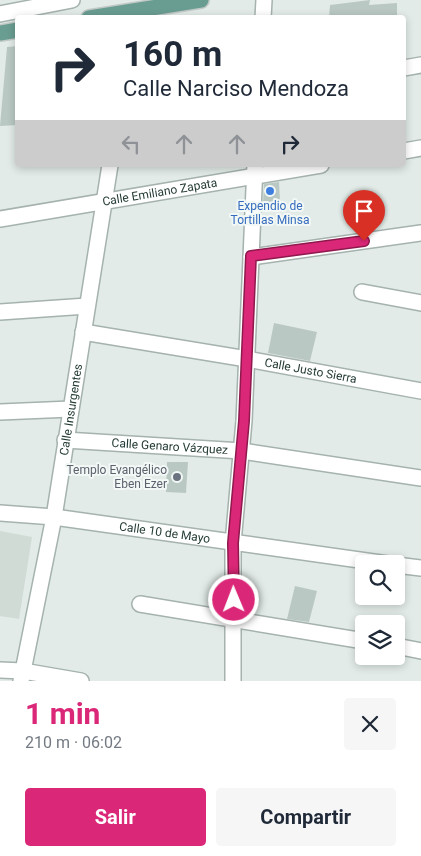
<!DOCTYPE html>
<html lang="es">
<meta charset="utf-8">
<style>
body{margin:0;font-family:Roboto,sans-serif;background:#f6f6f7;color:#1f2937;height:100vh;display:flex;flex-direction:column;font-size:19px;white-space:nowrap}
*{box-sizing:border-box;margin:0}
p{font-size:16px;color:#747a83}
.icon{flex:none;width:28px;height:28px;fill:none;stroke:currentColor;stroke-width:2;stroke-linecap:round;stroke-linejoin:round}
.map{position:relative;height:681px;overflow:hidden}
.panel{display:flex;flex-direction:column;background:#fff;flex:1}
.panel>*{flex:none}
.hud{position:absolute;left:15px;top:15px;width:391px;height:152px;border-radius:5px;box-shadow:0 2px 8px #0003;background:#fff;color:#1f2937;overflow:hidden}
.fabs{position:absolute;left:355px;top:555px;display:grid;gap:10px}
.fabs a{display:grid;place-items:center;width:50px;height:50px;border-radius:5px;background:#fff;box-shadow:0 2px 8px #0003;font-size:25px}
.pin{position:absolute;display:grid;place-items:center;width:42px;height:42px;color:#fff;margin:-51px -21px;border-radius:50% 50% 50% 0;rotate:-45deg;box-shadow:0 0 5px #0007}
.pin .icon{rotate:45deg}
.me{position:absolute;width:55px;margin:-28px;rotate:359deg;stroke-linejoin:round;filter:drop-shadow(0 0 4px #0008)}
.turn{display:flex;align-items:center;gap:18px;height:105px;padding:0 25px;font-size:22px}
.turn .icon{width:65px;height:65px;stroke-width:2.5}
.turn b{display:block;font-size:35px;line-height:42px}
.lanes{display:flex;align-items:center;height:48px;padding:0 25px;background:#0003;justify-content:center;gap:25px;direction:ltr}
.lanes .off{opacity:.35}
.round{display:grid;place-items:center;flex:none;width:52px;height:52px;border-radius:5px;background:#f6f6f7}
.overview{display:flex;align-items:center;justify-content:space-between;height:85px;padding:0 25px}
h1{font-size:30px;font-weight:700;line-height:38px;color:#db2777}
.action{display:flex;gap:10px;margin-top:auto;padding:10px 25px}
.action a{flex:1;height:58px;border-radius:5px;background:#db2777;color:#fff;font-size:20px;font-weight:700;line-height:58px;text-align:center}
.action a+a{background:#f6f6f7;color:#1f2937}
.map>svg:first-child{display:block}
</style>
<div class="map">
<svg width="421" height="681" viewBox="0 0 421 681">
<rect width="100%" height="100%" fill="#e2ebe7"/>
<path fill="#d0dbd6" d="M0,531L32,537L19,619L0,616Z"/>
<g fill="#bac8c3">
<path d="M370,0L369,5L397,3V18H329L330,5Z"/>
<path d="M18,46V125L0,126L7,47Z"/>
<path d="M279,182L280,201L263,203L264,184Z"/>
<path d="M274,323L317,332L310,361L268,353Z"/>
<path d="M167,462H188L186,493L166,492Z"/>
<path d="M295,586L317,591L309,622L287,619Z"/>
</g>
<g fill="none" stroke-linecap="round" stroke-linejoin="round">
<defs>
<g id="minor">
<path d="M0,14L72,0"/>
<path d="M263,18L264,0"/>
<path d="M404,68L421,65"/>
<path d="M404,151L421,148"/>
<path id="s1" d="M0,219L321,165"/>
<path d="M251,257L421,233"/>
<path d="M362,292L421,303"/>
<path d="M0,312L87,306"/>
<path id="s2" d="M83,332L247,359L421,391"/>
<path d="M0,412L71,409"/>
<path id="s3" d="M65,440L242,451L421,478"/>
<path id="s4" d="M0,513L54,517L388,564"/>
<path d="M396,565L421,568"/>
<path d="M140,604L364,641"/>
<path d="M396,646L421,651"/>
<path d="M0,670L23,671L81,681"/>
<path id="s5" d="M21,681L54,517L110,165"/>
<path d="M233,681V543L244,421L255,165"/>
</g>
<g id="major">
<path d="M89,18L201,0"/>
<path d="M0,33L18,30"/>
</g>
</defs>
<use href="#minor" stroke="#a5b2ae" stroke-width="18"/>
<use href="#major" stroke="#c1c8c6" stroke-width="18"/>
<use href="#minor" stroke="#fff" stroke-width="15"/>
<use href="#major" stroke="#6a9d91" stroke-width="15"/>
</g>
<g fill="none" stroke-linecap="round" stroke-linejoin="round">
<defs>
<path id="route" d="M234,600L233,543L244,421L251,256L364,241"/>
</defs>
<use href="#route" stroke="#8e194d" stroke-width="12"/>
<use href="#route" stroke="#db2777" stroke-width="9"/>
</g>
<circle fill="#3f7fe0" stroke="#f2f8f5" stroke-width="2" cx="270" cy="191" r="5"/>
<circle fill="#6b7280" stroke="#f2f8f5" stroke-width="2" cx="177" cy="477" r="5"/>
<g text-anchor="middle" stroke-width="4" stroke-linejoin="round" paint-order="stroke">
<g font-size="12" fill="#233a35" stroke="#f2f8f5">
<text dy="4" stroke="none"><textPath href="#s1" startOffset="162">Calle Emiliano Zapata</textPath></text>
<text dy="4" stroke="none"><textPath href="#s2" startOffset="231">Calle Justo Sierra</textPath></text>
<text dy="4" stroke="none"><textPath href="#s5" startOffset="276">Calle Insurgentes</textPath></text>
<text dy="4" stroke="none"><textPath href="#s3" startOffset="105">Calle Genaro Vázquez</textPath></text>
<text dy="4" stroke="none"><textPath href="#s4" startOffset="166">Calle 10 de Mayo</textPath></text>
</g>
<g font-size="12" fill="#366cbe" stroke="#f2f8f5">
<text x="270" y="210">Expendio de<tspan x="270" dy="14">Tortillas Minsa</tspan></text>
</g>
<g font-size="12" fill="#5b616d" stroke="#f2f8f5" text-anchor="end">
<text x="167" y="474">Templo Evangélico<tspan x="167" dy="14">Eben Ezer</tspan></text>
</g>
</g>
</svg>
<div class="fabs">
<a><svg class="icon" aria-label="search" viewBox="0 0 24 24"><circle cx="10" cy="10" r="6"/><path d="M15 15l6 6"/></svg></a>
<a><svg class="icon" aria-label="layers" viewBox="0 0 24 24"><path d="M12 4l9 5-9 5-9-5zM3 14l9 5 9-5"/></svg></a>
</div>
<div class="pin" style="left:364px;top:241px;background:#d93025"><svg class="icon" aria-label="arrive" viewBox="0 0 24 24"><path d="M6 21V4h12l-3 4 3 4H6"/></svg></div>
<svg class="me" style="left:234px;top:600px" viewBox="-20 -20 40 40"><circle r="17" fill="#db2777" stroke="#fff" stroke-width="3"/><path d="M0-11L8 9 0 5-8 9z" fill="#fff"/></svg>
<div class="hud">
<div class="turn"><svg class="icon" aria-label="right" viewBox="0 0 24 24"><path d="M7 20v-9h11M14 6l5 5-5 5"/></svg><div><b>160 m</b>Calle Narciso Mendoza</div></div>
<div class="lanes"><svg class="icon off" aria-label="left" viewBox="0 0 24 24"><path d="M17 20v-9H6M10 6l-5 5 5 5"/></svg><svg class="icon off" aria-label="ahead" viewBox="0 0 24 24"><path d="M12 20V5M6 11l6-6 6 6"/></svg><svg class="icon off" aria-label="ahead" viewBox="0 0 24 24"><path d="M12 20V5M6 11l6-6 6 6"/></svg><svg class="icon" aria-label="right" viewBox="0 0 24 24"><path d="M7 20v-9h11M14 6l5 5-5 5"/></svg></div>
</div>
</div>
<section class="panel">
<div class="overview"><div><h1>1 min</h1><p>210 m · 06:02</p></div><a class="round"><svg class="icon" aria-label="close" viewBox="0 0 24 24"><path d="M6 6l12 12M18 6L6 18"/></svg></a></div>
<div class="action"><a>Salir</a><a>Compartir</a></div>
</section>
